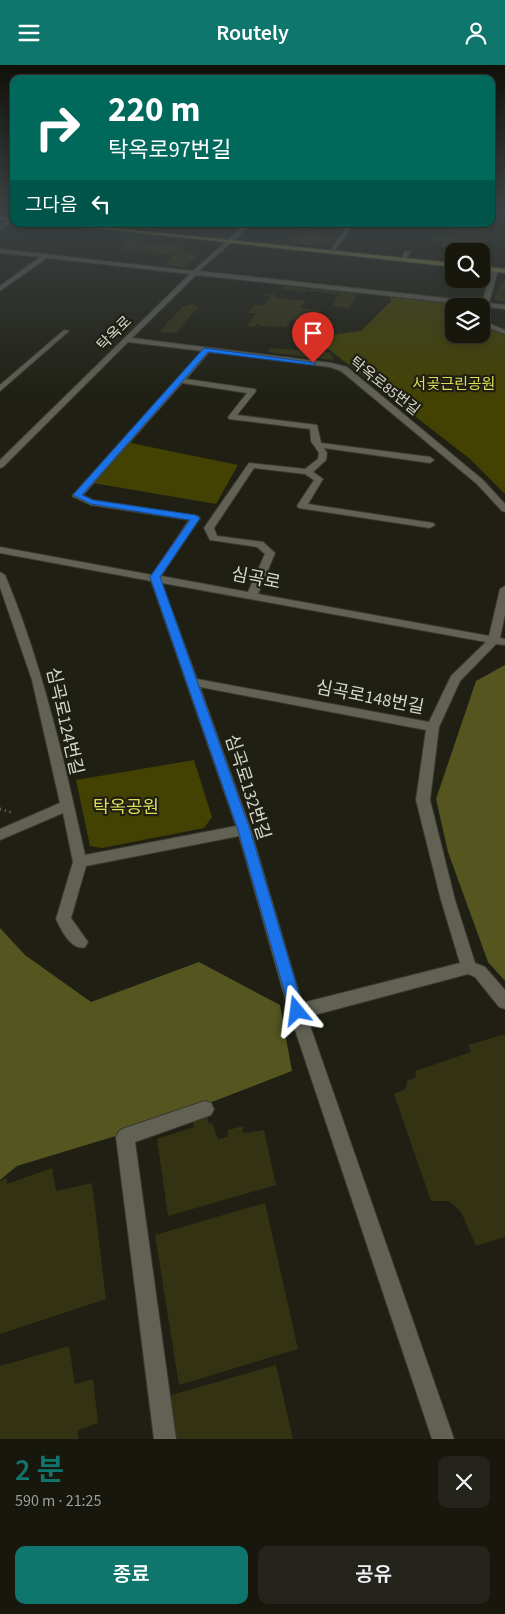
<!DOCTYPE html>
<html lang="ko">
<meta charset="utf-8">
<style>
body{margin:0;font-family:"Source Sans 3","Noto Sans KR",sans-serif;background:#24241c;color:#f1f3f6;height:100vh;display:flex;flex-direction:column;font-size:19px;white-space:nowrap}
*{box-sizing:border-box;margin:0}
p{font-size:16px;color:#9e9f9e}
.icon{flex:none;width:28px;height:28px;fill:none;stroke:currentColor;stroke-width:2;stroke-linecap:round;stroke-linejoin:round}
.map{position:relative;height:1374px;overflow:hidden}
.panel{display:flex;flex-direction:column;background:#17170e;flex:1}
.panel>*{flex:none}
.guide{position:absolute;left:10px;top:10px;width:485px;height:152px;border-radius:10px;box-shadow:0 2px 8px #0003,0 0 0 1px #36362e;background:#00695c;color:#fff;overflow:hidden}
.buttons{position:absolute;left:445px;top:178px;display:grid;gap:10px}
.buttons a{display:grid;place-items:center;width:45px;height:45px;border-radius:10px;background:#17170e;box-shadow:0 2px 8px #0003,0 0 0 1px #36362e;font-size:25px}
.pin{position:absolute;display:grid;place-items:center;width:42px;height:42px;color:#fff;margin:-51px -21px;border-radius:50% 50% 50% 0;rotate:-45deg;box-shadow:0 0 5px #0007}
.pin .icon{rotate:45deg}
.me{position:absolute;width:55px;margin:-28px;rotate:344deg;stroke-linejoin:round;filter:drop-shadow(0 0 4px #0008)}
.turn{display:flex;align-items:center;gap:18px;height:105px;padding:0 15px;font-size:22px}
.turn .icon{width:65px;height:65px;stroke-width:2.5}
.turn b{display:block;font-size:35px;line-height:42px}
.then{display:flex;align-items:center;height:48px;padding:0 15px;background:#0003;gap:10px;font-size:19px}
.round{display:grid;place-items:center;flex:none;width:52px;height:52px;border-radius:10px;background:#24241c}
.summary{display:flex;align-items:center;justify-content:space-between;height:85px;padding:0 15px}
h1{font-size:30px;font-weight:600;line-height:38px;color:#0f766e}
.cta{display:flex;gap:10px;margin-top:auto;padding:10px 15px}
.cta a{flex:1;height:58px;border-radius:10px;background:#0f766e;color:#fff;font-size:20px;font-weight:600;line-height:58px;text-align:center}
.cta a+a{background:#24241c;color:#f1f3f6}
header{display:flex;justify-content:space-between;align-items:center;height:65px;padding:0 15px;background:#0f766e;color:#fff;font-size:22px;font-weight:600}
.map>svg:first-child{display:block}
</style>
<header><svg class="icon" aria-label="menu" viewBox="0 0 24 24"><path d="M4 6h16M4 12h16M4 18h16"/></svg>Routely<svg class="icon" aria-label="person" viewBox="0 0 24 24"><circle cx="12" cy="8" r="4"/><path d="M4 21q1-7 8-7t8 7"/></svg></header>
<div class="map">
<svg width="505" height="1374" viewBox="0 0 505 1374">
<rect width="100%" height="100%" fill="#1f1f13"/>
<g fill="#434202">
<path d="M390,232L472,241H454V269H481V262L505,270V429L470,394L313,272L361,266L391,236Z"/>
<path d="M121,376L238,400L216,439L87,417Z"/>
<path d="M194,695L212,752L204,763L102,783L90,781L76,715Z"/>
</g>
<g fill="#555520">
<path d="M505,600V916L488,897L448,787L436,734L476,616Z"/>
<path d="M0,863L25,890L91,937L199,897L280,940L292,1006L152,1060L17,1101L0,1115Z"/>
</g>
<g fill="#333314">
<path d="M465,159H492L481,186L453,185L441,182L443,177L436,176L437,174L445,175L447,170H451L452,167H445L446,164L463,163Z"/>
<path d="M300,166L335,169L325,182L289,178Z"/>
<path d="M130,176L187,182L183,186L199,190L184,202L163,200L174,190L120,184Z"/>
<path d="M502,216H505V236L494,235L497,227L502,228V233L504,227H498Z"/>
<path d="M284,221L308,224L306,227L282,224Z"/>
<path d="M310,224L332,226L337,227V229L309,226Z"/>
<path d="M340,227L358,229L348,244L332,241Z"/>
<path d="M266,229H276L274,232L306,236L300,243L320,245L312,257L291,255L286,262L259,261L260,259H257L255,262L247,261L256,248H249L254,240L263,241L271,231H265Z"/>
<path d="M191,239L198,242L176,268L159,267L182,242Z"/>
<path d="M270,283L327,287L331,288L330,291H334L332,295L268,287Z"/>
<path d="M505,969V1172L476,1181L461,1147L449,1136H431L394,1029L406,1024L407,1016L416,1012L415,1006L471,987L468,980Z"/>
<path d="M206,1047L209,1059L212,1058L218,1074L228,1072V1065L243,1061V1068L264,1065L276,1120L168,1151L157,1074L194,1062L192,1051Z"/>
<path d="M52,1103L56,1126L92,1118L106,1234L0,1269V1116L7,1113V1119Z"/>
<path d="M265,1138L298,1284L179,1320L155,1170Z"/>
<path d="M69,1281L75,1319L93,1314L98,1358L77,1366L79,1374H0V1301Z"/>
<path d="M276,1300L293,1374H174L168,1331Z"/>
</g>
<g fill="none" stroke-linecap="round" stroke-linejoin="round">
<defs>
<g id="minor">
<path d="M491,146L505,147V151L491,150Z"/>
<path d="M14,151V156L0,164V160Z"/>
<path d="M246,159H252L199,206L482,237L492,205L495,203L498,205L489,238L505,240V244L488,242L484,253L481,255V241L196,210L132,273L331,298L347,302L483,415L505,439V447L502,446L477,419L341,306L330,302L209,287L186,314L255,324L256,326L237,350L317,360L321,378L430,392L434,395L430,398L324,383L327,388L326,395L313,407L323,414L308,439L433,458L435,460L430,463L299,443L297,441L314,415L305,409L254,403L214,463L217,471L263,477L275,488L258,529L489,571L500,524L505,521V549L500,573L505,574V580L496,579L460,616L439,662L430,735L455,835L475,898L485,902L505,925V944L499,942L475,912L468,909L307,952L454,1374H432L289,947L239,771L86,801L71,853L88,877L85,882C72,886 61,865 56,854L73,797L63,748L0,775V764L60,738L32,615L0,522V507L5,510C43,601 64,695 85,790L236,761L151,516L0,488V482L152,510L189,455L91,440L72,431L202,286L128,277L3,402L0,403V395L190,209L47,193L0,226V221L40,192L0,188V184L193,206ZM182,318L247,328L228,352L229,354L310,364L311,376L319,388L318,394L305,404L249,398L204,463L210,475L257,482L265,489L248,527L161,511L200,453L198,451L93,435L83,430ZM162,518L486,577L451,611L429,657L197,614ZM200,622L426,665L416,735L441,835L460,898L302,938L251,765Z"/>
<path d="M348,159H354L333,188H329Z"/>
<path d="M405,186L410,187L405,196H401Z"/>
<path d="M481,255L505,265V269L481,260Z"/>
<path d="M64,265L69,266L0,326V320Z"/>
<path d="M205,1036L211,1038L214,1044L211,1050L135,1077L176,1374H154L116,1072L119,1066L125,1063Z"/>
</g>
<g id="major">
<path d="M0,151L14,152V156L0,155Z"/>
<path d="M56,159H73L454,198V202Z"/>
<path d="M481,201L505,204V208L481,205Z"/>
</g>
</defs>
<use href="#minor" stroke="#3a3a33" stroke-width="2"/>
<use href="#major" stroke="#3a3a33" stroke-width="2"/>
<path stroke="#717167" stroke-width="3" stroke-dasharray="1 4" stroke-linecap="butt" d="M0,744L14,748"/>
<use href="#minor" fill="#626254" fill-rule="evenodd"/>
<use href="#major" fill="#8a8941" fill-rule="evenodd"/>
</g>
<linearGradient id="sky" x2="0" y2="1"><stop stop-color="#11110a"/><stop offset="0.43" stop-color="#3c4244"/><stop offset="1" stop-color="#3c4244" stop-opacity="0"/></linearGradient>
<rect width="505" height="337" fill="url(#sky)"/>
<path fill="#1a73e8" stroke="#114b97" d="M204,283L316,298L313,300L208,287L82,430L93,435L195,450L200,453L160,512L250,765L304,946L302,951L297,953L292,951L290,946L238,765L150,512L190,455L91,439L73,430Z"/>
<g text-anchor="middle" stroke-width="4.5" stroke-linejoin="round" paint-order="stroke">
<g font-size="15" fill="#d5d6cd" stroke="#1f1f13">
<text transform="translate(114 268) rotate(-45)" y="5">탁옥로</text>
<text transform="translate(385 321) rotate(38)" y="5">탁옥로85번길</text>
</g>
<g font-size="15" fill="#dddc58" stroke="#1f1f13">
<text x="454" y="324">서곶근린공원</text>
</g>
<g font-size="18" fill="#d5d6cd" stroke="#1f1f13">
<text transform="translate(256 513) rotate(11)" y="6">심곡로</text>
<text transform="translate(370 632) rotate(11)" y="6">심곡로148번길</text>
<text transform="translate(65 656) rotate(77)" y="6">심곡로124번길</text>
<text transform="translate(248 722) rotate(72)" y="6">심곡로132번길</text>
</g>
<g font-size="18" fill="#dddc58" stroke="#1f1f13">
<text x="126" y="748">탁옥공원</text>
</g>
</g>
</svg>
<div class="buttons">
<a><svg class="icon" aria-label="search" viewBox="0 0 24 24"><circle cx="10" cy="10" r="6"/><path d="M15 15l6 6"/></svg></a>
<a><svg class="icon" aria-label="layers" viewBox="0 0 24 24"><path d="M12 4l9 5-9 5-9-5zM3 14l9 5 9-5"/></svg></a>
</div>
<div class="pin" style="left:313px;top:298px;background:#d93025"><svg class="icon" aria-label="arrive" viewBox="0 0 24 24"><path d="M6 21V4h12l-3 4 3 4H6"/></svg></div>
<svg class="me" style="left:297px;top:946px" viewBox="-20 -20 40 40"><path d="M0-17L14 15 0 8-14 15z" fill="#1a73e8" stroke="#fff" stroke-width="4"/></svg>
<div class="guide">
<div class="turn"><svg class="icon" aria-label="right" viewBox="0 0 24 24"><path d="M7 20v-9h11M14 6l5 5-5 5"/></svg><div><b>220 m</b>탁옥로97번길</div></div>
<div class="then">그다음<svg class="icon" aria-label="left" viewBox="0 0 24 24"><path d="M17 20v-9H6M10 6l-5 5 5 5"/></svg></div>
</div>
</div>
<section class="panel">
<div class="summary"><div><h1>2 분</h1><p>590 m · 21:25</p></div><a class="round"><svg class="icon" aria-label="close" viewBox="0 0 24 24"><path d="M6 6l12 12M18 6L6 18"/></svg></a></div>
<div class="cta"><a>종료</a><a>공유</a></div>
</section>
